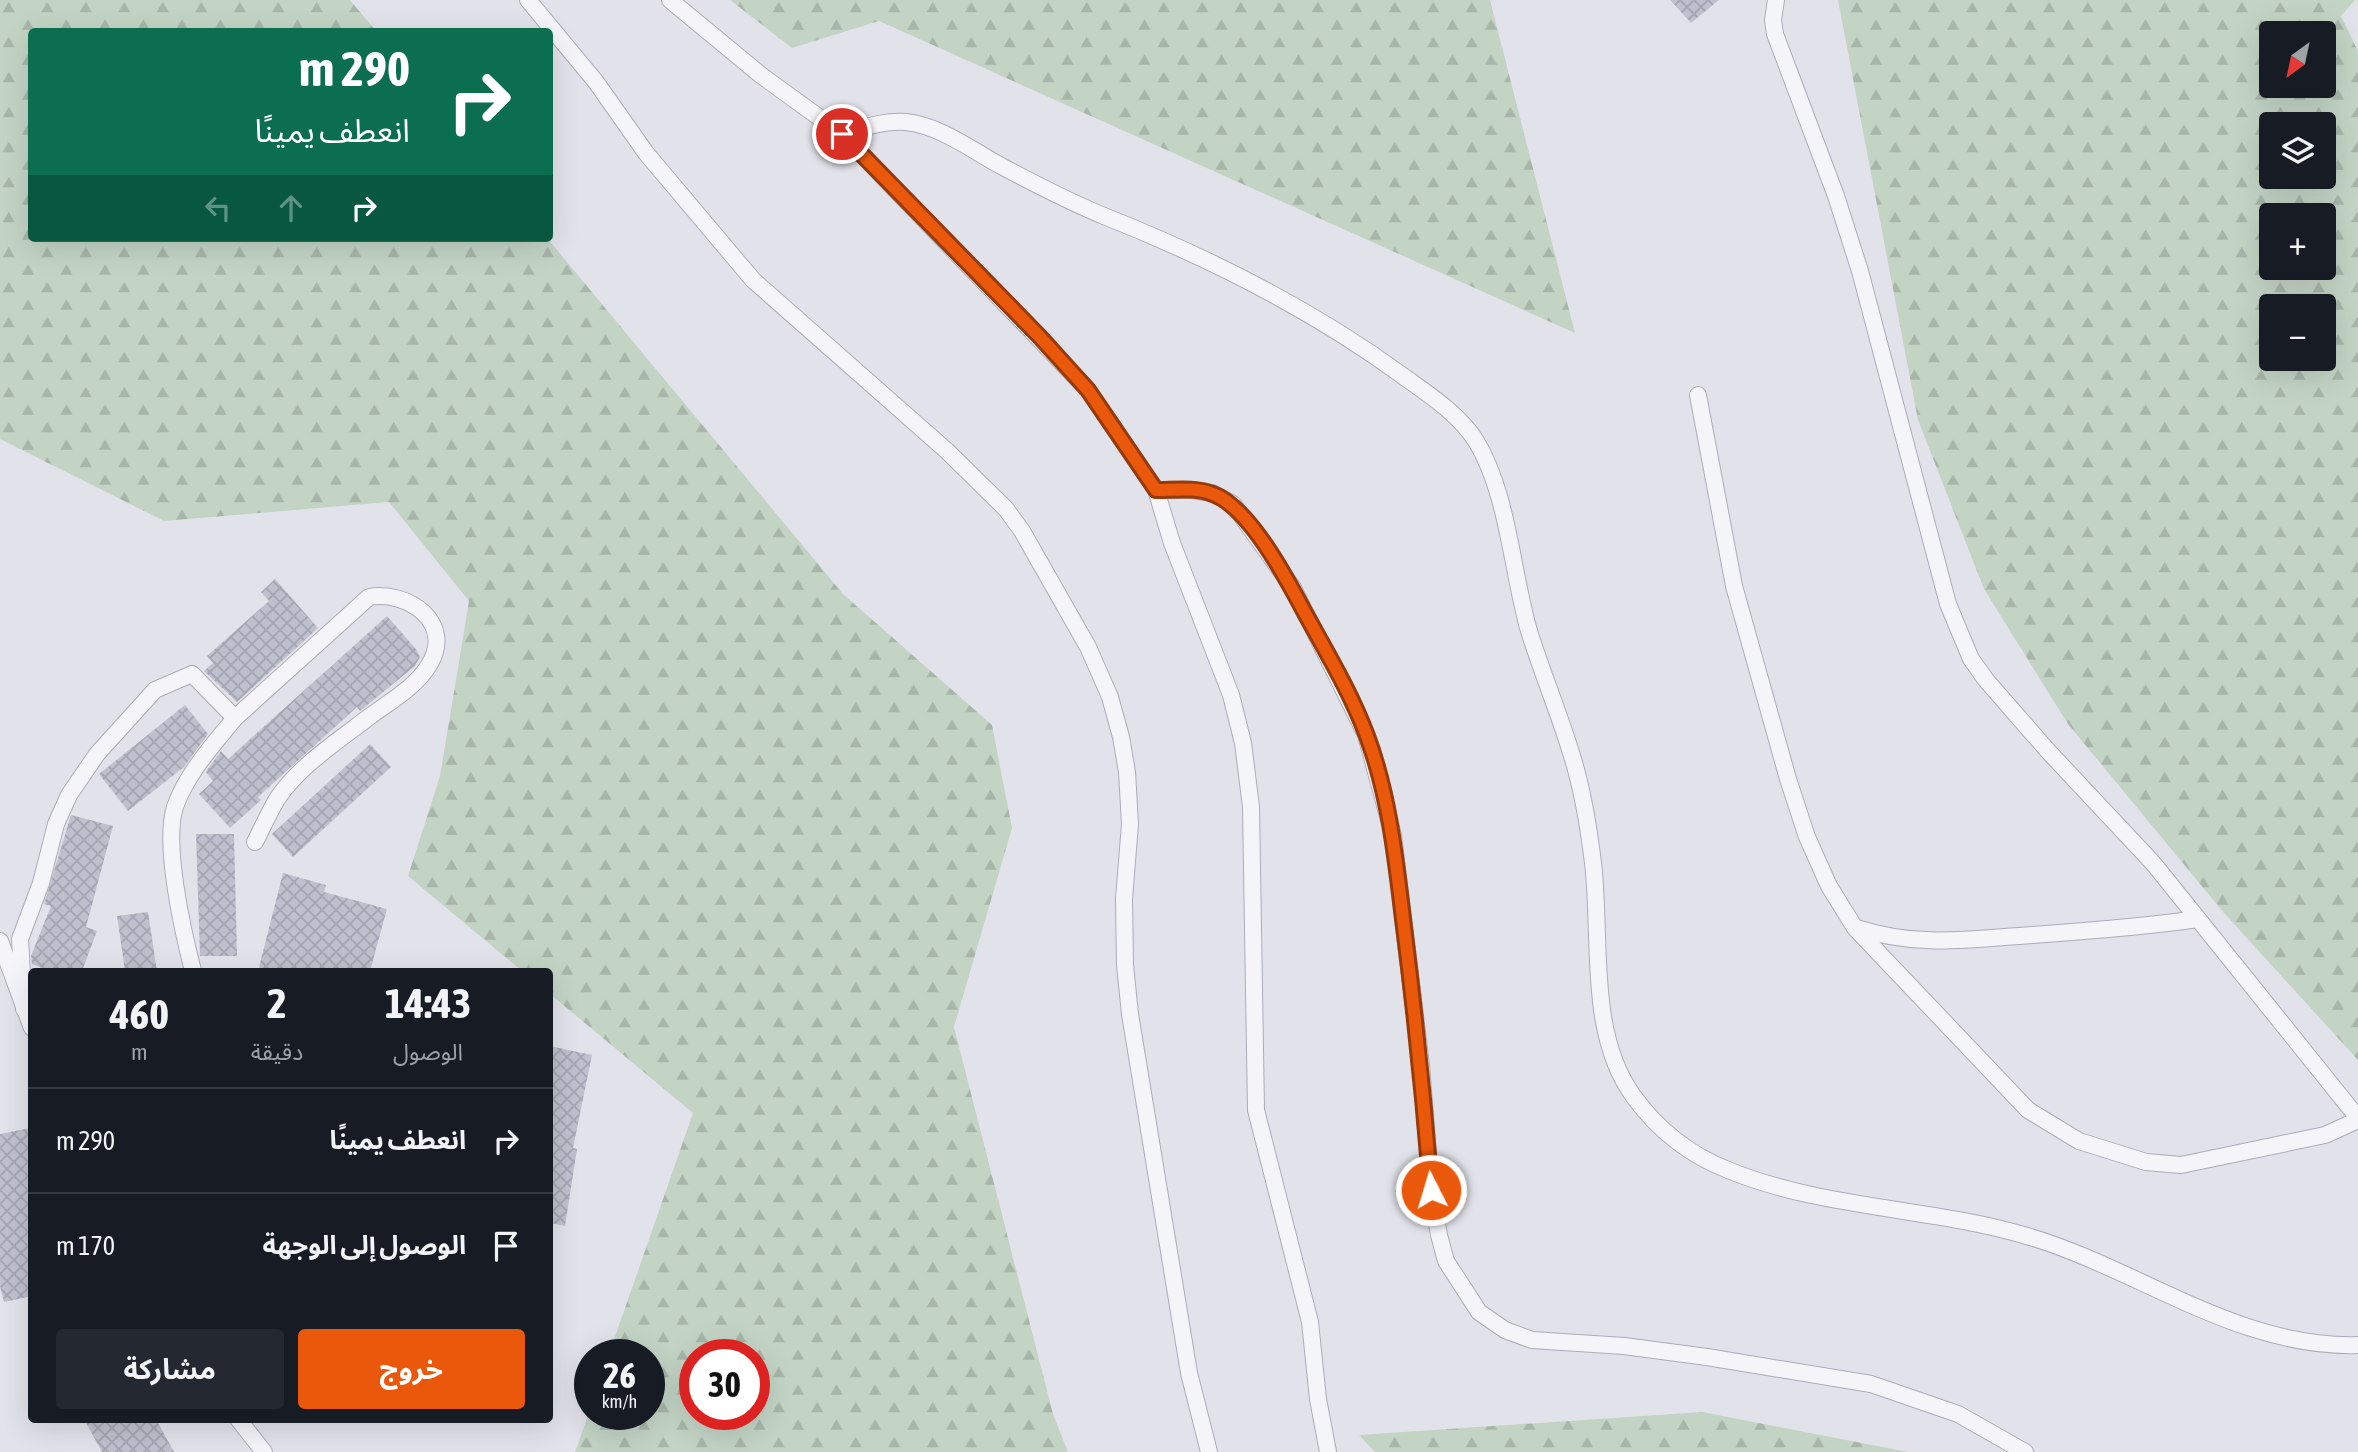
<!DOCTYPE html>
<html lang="ar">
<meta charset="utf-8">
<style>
body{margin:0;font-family:"Asap Condensed","Noto Sans Arabic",sans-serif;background:#242831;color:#f1f3f6;direction:rtl;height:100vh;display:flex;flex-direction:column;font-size:26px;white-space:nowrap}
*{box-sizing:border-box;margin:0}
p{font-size:23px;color:#9ea1a6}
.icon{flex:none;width:38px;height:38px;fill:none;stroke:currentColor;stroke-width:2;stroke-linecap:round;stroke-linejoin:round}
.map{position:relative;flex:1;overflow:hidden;direction:ltr}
.side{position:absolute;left:28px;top:968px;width:525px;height:455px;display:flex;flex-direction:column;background:#171b24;border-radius:7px;box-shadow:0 7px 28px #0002;direction:rtl}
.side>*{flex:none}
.hud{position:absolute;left:28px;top:28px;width:525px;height:214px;border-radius:7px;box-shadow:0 7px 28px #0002;direction:rtl;background:#0b6e4f;color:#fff;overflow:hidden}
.needle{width:46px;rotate:213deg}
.buttons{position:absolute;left:2259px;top:21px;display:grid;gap:14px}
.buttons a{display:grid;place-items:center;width:77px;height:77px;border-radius:7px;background:#171b24;box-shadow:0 7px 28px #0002;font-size:35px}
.speed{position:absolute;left:574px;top:1339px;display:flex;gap:14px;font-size:35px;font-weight:700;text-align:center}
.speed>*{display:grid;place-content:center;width:91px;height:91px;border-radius:50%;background:#171b24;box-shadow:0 7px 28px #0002;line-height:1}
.speed small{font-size:18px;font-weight:400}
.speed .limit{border:10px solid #d22;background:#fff;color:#111}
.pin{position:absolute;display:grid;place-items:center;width:60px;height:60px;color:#fff;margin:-30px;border:4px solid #fff;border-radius:50%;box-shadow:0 2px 7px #0007}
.me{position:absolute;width:77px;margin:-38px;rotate:355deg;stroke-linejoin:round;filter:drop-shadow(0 0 5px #0008)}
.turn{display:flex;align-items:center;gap:24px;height:147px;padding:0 28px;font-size:32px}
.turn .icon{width:91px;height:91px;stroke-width:2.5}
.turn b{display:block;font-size:49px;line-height:60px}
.lanes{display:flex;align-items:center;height:66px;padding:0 28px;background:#0003;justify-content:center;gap:35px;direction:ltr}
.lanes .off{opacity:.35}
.eta{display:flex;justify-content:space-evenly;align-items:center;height:119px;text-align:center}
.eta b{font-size:42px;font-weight:700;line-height:49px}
.button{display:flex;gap:14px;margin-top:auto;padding:14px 28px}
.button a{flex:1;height:80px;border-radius:7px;background:#ea580c;color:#fff;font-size:28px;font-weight:700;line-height:80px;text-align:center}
.button a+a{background:#242831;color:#f1f3f6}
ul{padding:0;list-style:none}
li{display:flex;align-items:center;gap:21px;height:105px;padding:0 28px;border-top:2px solid #363941}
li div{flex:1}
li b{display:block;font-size:26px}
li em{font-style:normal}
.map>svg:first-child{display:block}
</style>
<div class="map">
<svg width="2358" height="1452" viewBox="0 0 2358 1452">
<defs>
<pattern id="forest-firs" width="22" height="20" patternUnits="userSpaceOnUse" patternTransform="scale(1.75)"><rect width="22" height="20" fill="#c3d4c5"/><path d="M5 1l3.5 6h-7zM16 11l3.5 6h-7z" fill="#a8b6aa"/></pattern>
<pattern id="building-cross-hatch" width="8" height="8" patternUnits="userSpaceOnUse" patternTransform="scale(1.75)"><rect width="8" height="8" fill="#bfc0cd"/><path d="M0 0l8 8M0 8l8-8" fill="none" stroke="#a4a5b1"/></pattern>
</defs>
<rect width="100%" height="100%" fill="#e2e3ea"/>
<g fill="url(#forest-firs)" fill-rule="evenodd">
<path d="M0,0H350L376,31L32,32V238H547L843,594L992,725L1012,828L954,1027L1053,1414L1068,1452H575L590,1410V1414H649V1354H609L693,1113L550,994V971H522L408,876L440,776L469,601L389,502L164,521L0,439ZM695,1354H754V1414H695Z"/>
<path d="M730,0H1490L1575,333L879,21L792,48Z"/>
<path d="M1838,0H2355L2341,16L2358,51V1060L2224,913L2068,724L1984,589L1918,420ZM2272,33H2324V86H2272ZM2272,124H2324V177H2272ZM2272,215H2324V268H2272ZM2272,306H2324V359H2272Z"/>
<path d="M1702,1412L1908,1452H1375L1359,1435Z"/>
</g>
<g fill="url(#building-cross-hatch)">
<path d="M1670,0H1719L1691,23Z"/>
<path d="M275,579L318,628L237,702L204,671L213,663L207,656L269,601L261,592Z"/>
<path d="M387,616L416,649L420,657L415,666L360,711L357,707L258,797L261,800L230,828L199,794L213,781L206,772L210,766L221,751L228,759Z"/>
<path d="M185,705L208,734L184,767L128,811L99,774Z"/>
<path d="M370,744L391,767L293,857L272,834Z"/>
<path d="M71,815L113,826L86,927L97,931L82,971H50L32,964L31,956L51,906L44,904Z"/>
<path d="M196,834H234L237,956H200Z"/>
<path d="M283,873L326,885L324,892L387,909L370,971H258Z"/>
<path d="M148,912L157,971H125L117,916Z"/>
<path d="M550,1046L592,1055L573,1148L577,1149L565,1226L550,1223Z"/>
<path d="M30,1128L32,1296L4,1302L0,1286V1134Z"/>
<path d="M84,1419H156L174,1452H102Z"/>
</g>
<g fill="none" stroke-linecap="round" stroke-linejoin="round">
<defs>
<g id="street">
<path d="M528,0L596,82L646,153L753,280L947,451L1006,509L1022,531L1088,647L1110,697L1121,737L1127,772L1130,824L1124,899L1125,965L1130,1014L1189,1373L1209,1452"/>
<path d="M670,0L762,76L842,134L1088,390L1156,490H1193L1212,493L1233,504L1293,588L1366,735L1393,835L1421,1065L1431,1190L1439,1235L1446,1261L1479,1312L1505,1330L1532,1340L1624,1346L1707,1357L1871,1384L1958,1414L2025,1452"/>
<path d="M1776,0L1773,20L1775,34L1836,196L1860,271L1948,604L1971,659L1986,680L2048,751L2153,863L2358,1118"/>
<path d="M842,134C863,128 885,120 906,122C942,126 974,152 1005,168C1037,185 1070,202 1104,216C1210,258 1310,308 1403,376C1428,394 1459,414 1476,441C1508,493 1512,572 1529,631C1543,676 1562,720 1575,766C1584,798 1589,830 1593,863C1602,939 1587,1033 1634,1097C1658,1130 1690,1155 1728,1170C1823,1209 1929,1207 2027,1236C2137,1268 2239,1349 2358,1345"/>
<path d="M1698,395L1734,586L1788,779L1807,837L1829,886L1855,928L2028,1110L2079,1141L2146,1162L2181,1165L2325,1135L2358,1120"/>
<path d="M1156,490L1172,543L1231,695L1243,743L1251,807L1256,1110L1310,1322L1318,1399L1328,1452"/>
<path d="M235,718L369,597C408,590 455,623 429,665C416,687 389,702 369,717C338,741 299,766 277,799C269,813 262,828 255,842"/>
<path d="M1857,928C1919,948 1969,939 2032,935C2088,931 2143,927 2198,919"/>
<path d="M0,941L32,1028"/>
<path d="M24,1009L20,939L41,883L56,824L69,795L97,754L155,690L192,674L235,718C213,745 187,773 175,807C163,844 183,932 193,971"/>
<path d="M238,1419L264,1452"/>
</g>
</defs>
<use href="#street" stroke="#abacb8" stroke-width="18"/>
<use href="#street" stroke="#f5f5f9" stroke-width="16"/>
</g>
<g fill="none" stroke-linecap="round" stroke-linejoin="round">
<defs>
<path id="route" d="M842,134L1040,337L1088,390L1156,490C1174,490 1195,487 1213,494C1249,507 1287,579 1305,613C1327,653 1351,693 1367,736C1390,798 1396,862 1404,927C1415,1014 1424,1102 1431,1190"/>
</defs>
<use href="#route" stroke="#983908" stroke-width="18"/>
<use href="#route" stroke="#ea580c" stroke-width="12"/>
</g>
</svg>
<div class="buttons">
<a><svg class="needle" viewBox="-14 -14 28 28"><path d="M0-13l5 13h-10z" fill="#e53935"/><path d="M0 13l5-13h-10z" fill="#9ea1a6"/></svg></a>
<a><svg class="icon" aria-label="layers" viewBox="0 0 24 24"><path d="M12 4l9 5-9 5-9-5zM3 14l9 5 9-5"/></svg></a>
<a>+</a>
<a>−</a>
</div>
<div class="speed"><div>26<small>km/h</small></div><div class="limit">30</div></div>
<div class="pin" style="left:842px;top:134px;background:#d93025"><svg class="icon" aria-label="arrive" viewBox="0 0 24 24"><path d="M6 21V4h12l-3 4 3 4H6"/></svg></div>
<svg class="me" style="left:1431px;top:1190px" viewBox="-20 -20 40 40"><circle r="17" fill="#ea580c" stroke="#fff" stroke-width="3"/><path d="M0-11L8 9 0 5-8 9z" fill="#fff"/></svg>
<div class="hud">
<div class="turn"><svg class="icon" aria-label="right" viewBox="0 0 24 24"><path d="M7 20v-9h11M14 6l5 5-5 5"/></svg><div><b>290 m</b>انعطف يمينًا</div></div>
<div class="lanes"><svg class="icon off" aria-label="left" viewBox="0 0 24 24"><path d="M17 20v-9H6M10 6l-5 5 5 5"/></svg><svg class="icon off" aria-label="ahead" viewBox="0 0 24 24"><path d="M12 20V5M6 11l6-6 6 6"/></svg><svg class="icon" aria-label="right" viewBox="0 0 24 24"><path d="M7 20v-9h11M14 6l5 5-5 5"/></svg></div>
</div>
<section class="side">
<div class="eta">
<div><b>14:43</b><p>الوصول</p></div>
<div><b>2</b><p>دقيقة</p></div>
<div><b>460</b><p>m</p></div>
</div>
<ul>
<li><svg class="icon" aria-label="right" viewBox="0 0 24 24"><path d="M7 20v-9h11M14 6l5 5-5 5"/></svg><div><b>انعطف يمينًا</b></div><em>290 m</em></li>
<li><svg class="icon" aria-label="arrive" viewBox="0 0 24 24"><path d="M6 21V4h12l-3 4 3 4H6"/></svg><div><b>الوصول إلى الوجهة</b></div><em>170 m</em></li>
</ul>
<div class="button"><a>خروج</a><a>مشاركة</a></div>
</section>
</div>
